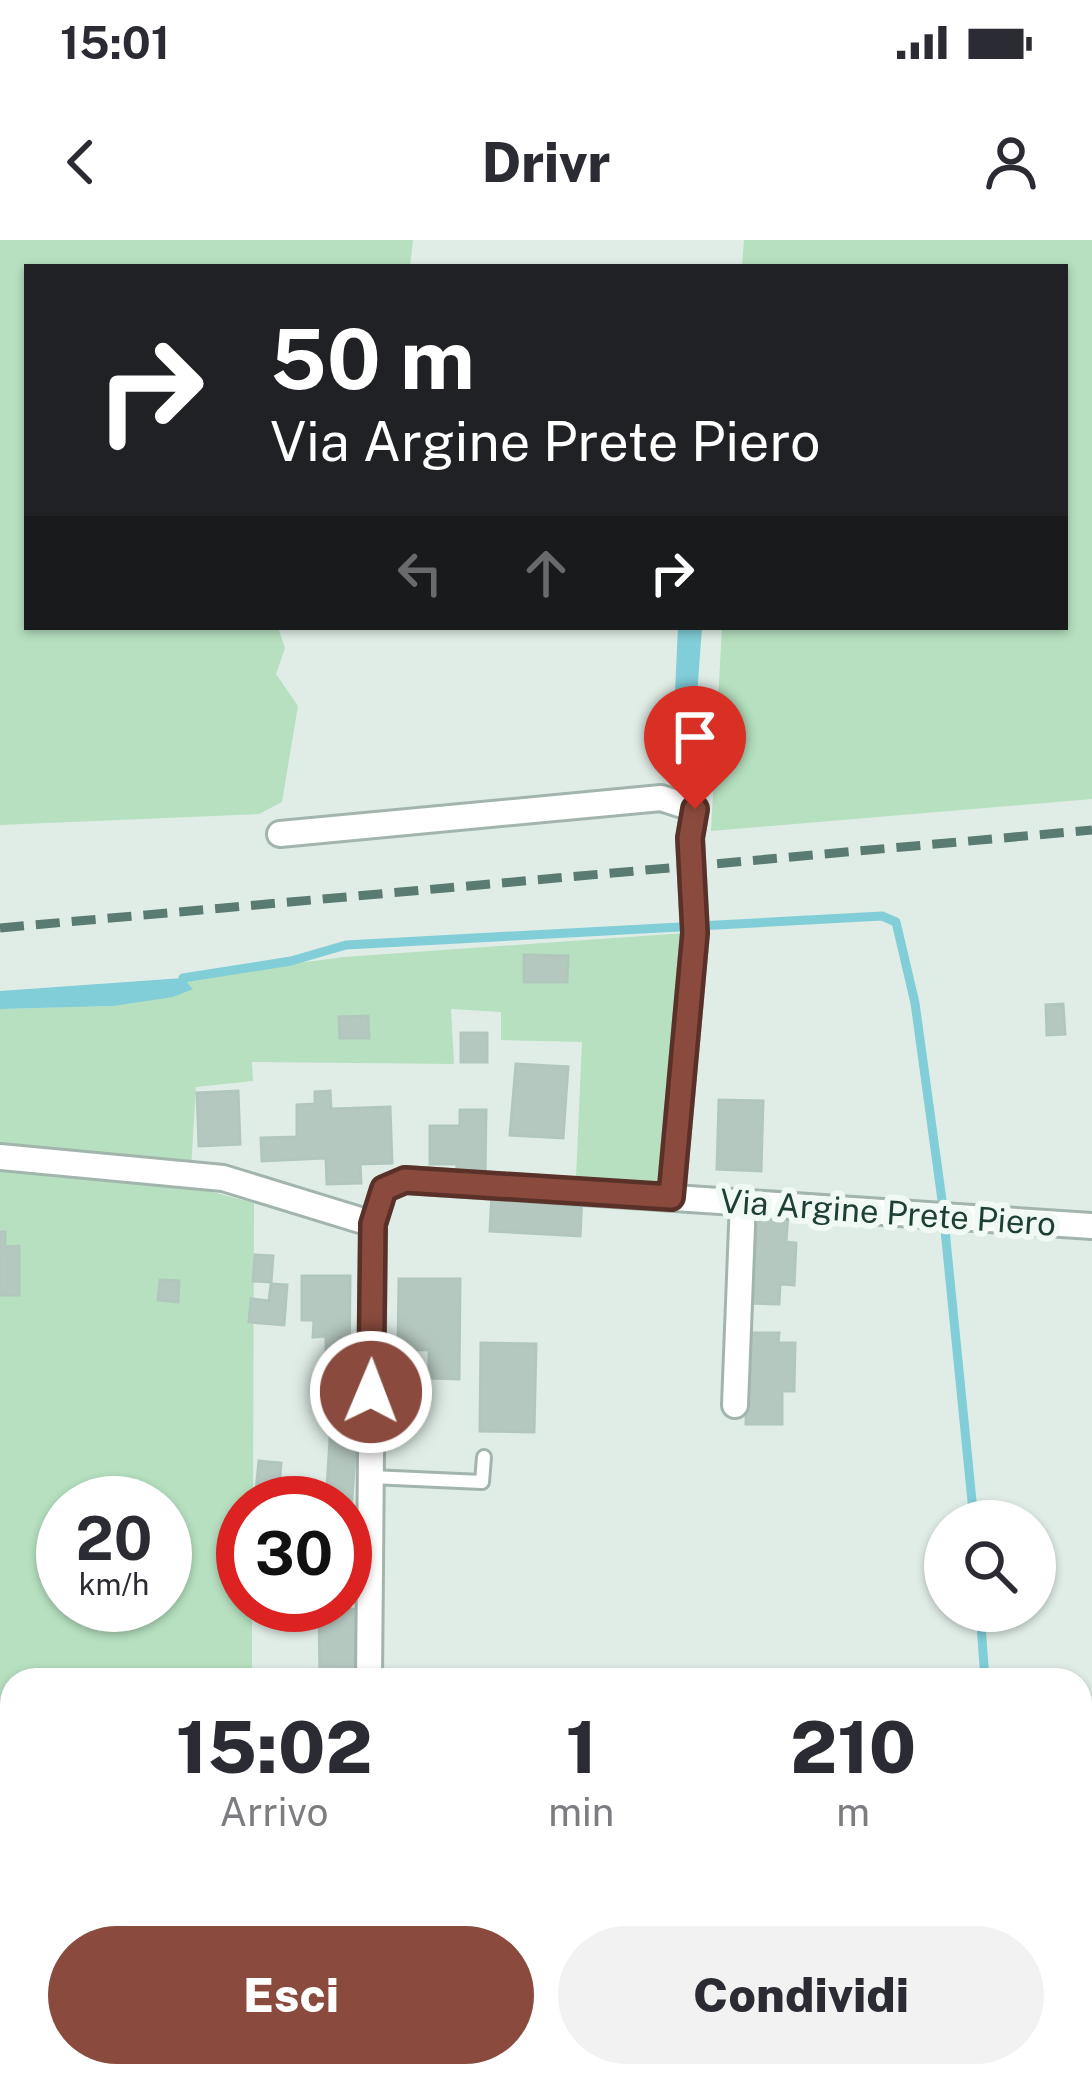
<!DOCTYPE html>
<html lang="it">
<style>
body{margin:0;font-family:"Public Sans",sans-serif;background:#f2f2f3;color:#2b2b33;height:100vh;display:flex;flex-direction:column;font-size:45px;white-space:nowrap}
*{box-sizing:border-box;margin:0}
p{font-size:39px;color:#7c7c81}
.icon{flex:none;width:66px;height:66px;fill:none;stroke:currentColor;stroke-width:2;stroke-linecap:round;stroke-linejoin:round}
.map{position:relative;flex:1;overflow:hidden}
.side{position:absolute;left:0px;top:1428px;width:1092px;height:420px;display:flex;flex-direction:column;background:#fff;border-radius:36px 36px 0 0;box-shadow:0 3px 9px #0004}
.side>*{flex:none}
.guide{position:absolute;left:24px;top:24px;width:1044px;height:366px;border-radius:0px;box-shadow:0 3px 9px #0004;background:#202124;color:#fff;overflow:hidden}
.controls{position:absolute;left:924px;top:1260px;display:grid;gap:24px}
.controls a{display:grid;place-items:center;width:132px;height:132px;border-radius:50%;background:#fff;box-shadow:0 3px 9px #0004;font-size:60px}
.speed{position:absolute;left:36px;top:1236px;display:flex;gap:24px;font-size:60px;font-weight:700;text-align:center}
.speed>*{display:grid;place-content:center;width:156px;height:156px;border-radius:50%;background:#fff;box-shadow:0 3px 9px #0004;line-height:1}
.speed small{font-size:30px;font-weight:400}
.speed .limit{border:18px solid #d22;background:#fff;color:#111}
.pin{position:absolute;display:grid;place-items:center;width:102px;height:102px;color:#fff;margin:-123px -51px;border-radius:50% 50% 50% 0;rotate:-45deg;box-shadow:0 0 12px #0007}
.pin .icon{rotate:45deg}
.me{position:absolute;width:132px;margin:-66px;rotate:1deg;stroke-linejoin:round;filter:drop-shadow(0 0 9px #0008)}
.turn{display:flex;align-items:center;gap:42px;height:252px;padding:0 48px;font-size:54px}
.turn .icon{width:156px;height:156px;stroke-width:2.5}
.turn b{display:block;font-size:84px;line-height:102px}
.lanes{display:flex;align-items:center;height:114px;padding:0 48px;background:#0003;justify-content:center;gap:60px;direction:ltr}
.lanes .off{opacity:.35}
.eta{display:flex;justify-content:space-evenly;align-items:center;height:204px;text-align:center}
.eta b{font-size:72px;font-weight:800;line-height:84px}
.cta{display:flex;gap:24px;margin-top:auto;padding:24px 48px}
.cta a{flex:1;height:138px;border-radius:72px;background:#8a4b3e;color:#fff;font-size:48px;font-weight:800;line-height:138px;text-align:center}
.cta a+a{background:#f2f2f3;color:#2b2b33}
.status{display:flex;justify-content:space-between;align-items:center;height:84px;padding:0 60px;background:#fff;direction:ltr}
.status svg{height:33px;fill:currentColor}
header{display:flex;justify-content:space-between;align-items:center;height:156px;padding:0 48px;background:#fff;font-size:54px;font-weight:800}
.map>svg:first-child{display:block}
</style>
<div class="status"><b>15:01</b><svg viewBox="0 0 49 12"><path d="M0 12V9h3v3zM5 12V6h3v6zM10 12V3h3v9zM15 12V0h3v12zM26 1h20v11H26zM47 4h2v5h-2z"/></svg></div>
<header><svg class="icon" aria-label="back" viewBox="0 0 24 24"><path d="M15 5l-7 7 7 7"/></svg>Drivr<svg class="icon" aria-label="person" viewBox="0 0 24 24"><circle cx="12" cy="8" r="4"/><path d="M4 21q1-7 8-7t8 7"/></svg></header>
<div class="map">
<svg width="1092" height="1848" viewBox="0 0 1092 1848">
<rect width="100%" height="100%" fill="#e0ede6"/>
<g fill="#b6e0c0" fill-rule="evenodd">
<path d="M0,0H413L410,27H27V387H278L285,408L276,434L298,466L282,562L259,574L0,585Z"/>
<path d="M744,0H1092V559L711,591L722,387H1065V27H742Z"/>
<path d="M685,693L662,945L576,937L582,802L501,800V772L451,769L454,824L252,822L253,841L196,847L190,946L254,963L253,1263H243V1365H252V1440H12V1836H356V1848H0V769L113,766L192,748L183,738L344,717ZM63,1263H165V1365H63Z"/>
</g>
<g fill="#81cdd8">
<path d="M678,387H702L692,525L679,542L671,538Z"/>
<path d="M183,738L193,749L173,757L113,766L0,769V751Z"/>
</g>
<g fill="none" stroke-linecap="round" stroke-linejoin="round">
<g stroke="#81cdd8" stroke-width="9">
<path d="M183,738L291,721L346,705L882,676L896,682L915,763L942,960L974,1281"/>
<path d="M980,1371L985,1440"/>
</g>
</g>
<g fill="#b5c8bf" stroke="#b1c7bd" stroke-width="3">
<path d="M524,715L568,716L567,742H524Z"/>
<path d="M1063,764L1065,794L1047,795L1046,765Z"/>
<path d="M368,776L369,798H340L339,777Z"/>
<rect x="461" y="793" width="26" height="29"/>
<path d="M516,824L568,827L563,898L510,895Z"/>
<path d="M238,851L240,904L199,906L197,853Z"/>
<path d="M330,851L331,869L390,867L392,923L360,924L361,943L327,944L326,918L262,921L261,898L297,897V865L315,864V852Z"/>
<path d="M719,860L763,861L761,931L717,929Z"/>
<path d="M460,870H486L485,934H457V924H430V886H460Z"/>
<path d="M492,953L582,957L580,996L490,991Z"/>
<path d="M752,972L788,974L786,1002L796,1003L794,1045L780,1044L779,1064L747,1063Z"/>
<path d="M0,992H5V1007L19,1006V1055H0Z"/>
<path d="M255,1015L273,1016L271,1042L253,1041Z"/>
<path d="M302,1036H350L349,1133H326V1096L313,1097L314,1080H302Z"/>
<path d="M399,1039H460L459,1139L429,1138V1110L398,1109Z"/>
<path d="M160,1040L179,1041L178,1062L158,1060Z"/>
<path d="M271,1044L287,1045L284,1085L249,1082L251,1059L269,1061Z"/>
<path d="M747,1093H779L778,1103H795L794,1151H782V1184H746Z"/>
<path d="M481,1103L536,1104L534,1192L480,1191Z"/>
<path d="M333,1152L359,1154L349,1303L345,1302V1263H326Z"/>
<path d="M259,1221L281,1223L278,1263L255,1261Z"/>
<path d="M355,1369L357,1440H320L319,1371Z"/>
<path d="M410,1836H489L488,1848H410Z"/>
</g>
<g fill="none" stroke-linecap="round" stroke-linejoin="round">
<defs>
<g id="lane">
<path d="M371,1237L482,1242L484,1217"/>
<path d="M941,1836V1848"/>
<path d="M503,1844L630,1842V1848"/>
</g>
<g id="street">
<path d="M280,594L661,558L695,569L690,598L695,693L671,957"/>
<path d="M0,917L223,938L373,984L384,949L405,940L1092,986"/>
<path d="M735,1165L743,961"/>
<path d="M369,1440L373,984"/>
<path d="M1080,1812L1092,1804"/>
<path d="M366,1848V1836"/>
<path d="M1017,1848L1042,1836"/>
</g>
</defs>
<use href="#lane" stroke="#a2b5ad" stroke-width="18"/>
<use href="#street" stroke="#a2b5ad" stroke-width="30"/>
<use href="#lane" stroke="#fff" stroke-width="12"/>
<use href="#street" stroke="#fff" stroke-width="24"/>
<path stroke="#597b71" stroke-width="9" stroke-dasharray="24 12" stroke-linecap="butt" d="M0,688L1092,590"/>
</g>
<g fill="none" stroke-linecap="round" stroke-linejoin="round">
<defs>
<path id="route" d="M371,1152L373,984L384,949L405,940L671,957L695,693L690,598L695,569"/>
</defs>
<use href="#route" stroke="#5a3128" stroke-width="30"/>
<use href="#route" stroke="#8a4b3e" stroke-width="21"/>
</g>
<g text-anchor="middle" stroke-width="12" stroke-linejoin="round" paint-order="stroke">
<g font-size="33" fill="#1e3f35" stroke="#f1f9f4">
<text transform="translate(888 972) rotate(4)" y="12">Via Argine Prete Piero</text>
</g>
</g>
</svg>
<div class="controls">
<a><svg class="icon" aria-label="search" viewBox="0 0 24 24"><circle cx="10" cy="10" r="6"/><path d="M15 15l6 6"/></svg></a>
</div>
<div class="speed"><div>20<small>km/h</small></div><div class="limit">30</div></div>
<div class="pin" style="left:695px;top:569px;background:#d93025"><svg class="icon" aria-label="arrive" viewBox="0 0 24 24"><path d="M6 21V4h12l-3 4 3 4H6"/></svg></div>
<svg class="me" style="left:371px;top:1152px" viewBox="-20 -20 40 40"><circle r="17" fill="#8a4b3e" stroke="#fff" stroke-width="3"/><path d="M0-11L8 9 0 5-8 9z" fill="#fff"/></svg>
<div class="guide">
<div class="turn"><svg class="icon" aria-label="right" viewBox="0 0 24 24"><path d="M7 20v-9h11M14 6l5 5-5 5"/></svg><div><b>50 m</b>Via Argine Prete Piero</div></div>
<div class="lanes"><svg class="icon off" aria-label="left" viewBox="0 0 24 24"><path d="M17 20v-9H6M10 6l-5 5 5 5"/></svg><svg class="icon off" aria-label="ahead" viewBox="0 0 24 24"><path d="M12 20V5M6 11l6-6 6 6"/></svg><svg class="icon" aria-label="right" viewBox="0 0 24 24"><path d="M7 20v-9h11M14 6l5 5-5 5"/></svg></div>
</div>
<section class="side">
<div class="eta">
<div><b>15:02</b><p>Arrivo</p></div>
<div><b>1</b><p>min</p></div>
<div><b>210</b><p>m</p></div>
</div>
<div class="cta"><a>Esci</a><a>Condividi</a></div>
</section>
</div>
